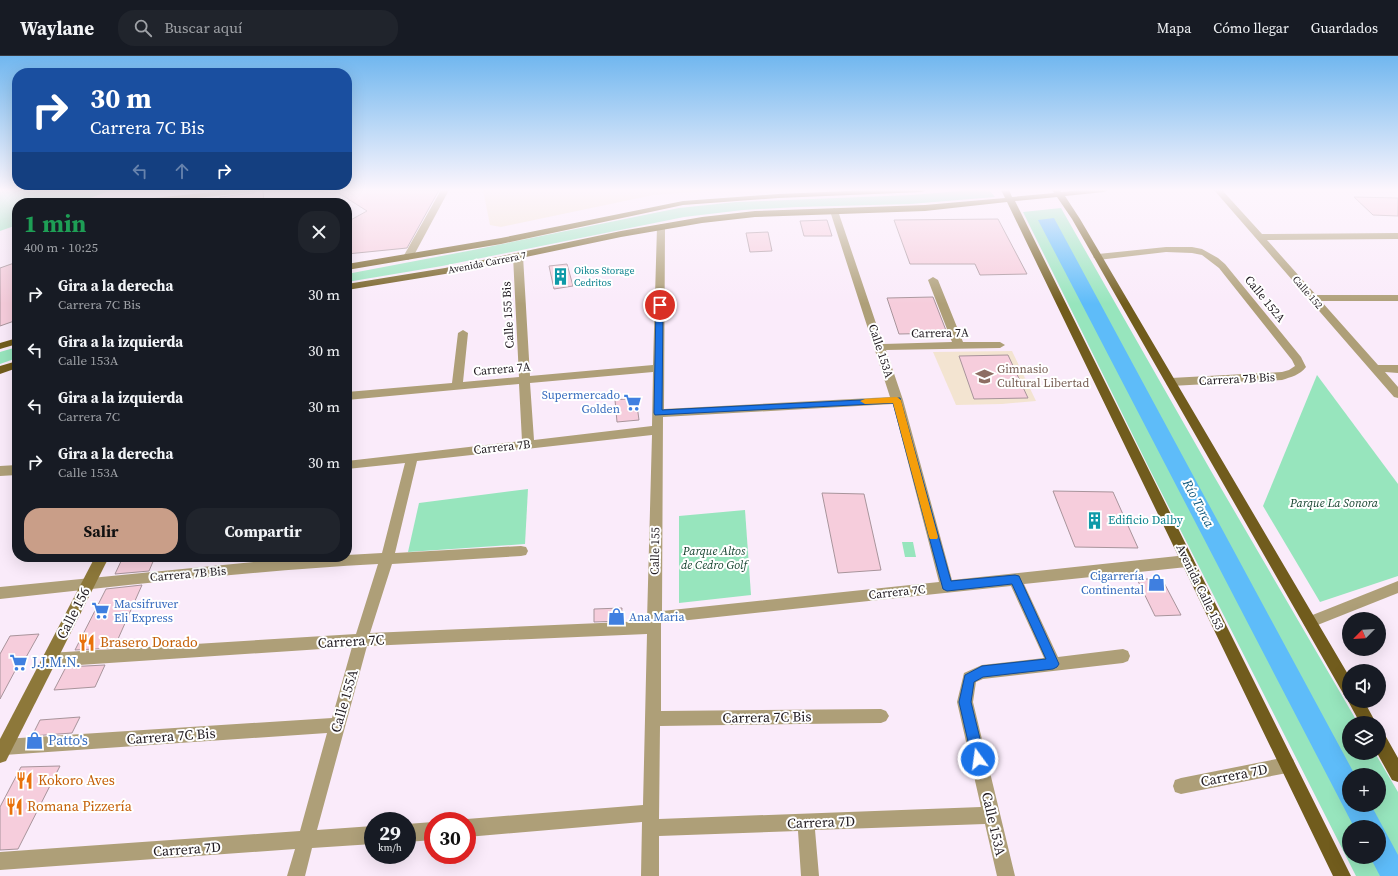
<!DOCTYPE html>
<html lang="es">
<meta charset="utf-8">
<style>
body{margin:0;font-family:"Source Serif 4",serif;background:#20242c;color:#f1f3f6;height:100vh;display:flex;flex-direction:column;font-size:15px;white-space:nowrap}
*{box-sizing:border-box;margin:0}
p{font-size:13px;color:#9ea1a6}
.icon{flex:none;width:22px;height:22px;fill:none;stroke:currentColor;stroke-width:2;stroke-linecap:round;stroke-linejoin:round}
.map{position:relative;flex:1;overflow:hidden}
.drawer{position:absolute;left:12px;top:142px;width:340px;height:364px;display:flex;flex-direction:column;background:#171b24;border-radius:16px;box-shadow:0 4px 16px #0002}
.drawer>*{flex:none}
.hud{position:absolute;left:12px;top:12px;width:340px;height:122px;border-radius:16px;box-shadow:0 4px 16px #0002;background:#1a4fa0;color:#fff;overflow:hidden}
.needle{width:26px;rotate:246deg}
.fabs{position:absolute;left:1342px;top:556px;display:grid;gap:8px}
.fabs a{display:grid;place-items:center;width:44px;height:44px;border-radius:50%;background:#171b24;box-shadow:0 4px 16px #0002;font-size:20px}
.speed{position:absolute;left:364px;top:756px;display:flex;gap:8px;font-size:20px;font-weight:700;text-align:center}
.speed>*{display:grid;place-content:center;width:52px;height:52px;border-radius:50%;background:#171b24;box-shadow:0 4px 16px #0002;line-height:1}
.speed small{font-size:10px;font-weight:400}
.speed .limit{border:6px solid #d22;background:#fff;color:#111}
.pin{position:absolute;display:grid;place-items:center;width:34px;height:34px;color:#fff;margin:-17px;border:2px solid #fff;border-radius:50%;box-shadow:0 1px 4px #0007}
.me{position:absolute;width:44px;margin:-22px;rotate:346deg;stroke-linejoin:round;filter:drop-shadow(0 0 3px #0008)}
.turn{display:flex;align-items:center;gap:14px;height:84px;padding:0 12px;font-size:18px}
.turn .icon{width:52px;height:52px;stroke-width:2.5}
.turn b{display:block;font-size:28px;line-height:34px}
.lanes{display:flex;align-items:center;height:38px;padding:0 12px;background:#0003;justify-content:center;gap:20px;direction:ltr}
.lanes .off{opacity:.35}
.round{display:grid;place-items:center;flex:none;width:42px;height:42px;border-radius:16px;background:#20242c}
.headline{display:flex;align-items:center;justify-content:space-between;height:68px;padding:0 12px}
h1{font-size:24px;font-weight:700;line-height:30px;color:#1e9e55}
.cta{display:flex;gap:8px;margin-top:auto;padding:8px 12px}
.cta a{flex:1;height:46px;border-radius:16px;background:#c99e88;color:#111;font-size:16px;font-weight:700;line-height:46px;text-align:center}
.cta a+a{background:#20242c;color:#f1f3f6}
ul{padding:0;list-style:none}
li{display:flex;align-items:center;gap:12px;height:56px;padding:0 12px}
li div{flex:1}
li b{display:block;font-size:15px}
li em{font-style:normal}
header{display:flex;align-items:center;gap:24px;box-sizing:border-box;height:56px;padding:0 20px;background:#171b24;border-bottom:1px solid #363941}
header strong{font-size:19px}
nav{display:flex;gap:22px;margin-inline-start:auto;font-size:14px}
.search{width:280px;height:36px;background:#20242c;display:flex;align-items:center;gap:10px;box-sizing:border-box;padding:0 14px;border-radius:16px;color:#9ea1a6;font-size:15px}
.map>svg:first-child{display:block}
</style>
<header>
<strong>Waylane</strong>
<div class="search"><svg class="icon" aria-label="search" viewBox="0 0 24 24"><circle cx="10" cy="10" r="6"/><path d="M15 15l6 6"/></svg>Buscar aquí</div>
<nav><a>Mapa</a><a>Cómo llegar</a><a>Guardados</a></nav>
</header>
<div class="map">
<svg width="1398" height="820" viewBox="0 0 1398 820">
<rect width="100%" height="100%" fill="#faebfa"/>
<g fill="#f3e4d1">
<path d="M483,134H723L653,139L501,171L490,169Z"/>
<path d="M1012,295L1036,345L1002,348L956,349L933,296Z"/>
</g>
<g fill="#97e5bd" fill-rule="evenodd">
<path d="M0,134H112L76,147H17V169L0,175Z"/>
<path d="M970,134H989L995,141L910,148L797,151L743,154L684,161L442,210L347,226V218L473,194L679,152L736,146L912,139Z"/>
<path d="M1061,152L1211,415L1358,667H1349V697H1375L1398,736V820H1356L1150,414L1023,156ZM1349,719H1379V749H1349ZM1349,771H1379V801H1349Z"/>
<path d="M17,291V302L0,308V296Z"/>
<path d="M1317,319L1398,428V520L1320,546L1263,450Z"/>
<path d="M528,433L525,488L408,496L419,447Z"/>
<path d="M745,454L751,539L679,547V460Z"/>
<path d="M902,486H913L916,501H905Z"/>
</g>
<path fill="#5ebcf9" d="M1054,162L1355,719H1349V749H1371L1398,799V820H1380L1370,801H1379V771H1354L1038,164Z"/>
<g fill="#f6cddc" stroke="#a8949b">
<path d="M258,134H263L264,147H218L220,141L253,137Z"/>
<path d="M334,134H439L407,192L347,198V166L367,155Z"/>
<path d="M1354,141L1398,142V160L1373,159Z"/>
<path d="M998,163L1027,218L980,219L975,208H910L894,164Z"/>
<path d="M827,164L832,180H804L800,165Z"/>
<path d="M768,176L772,195L750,196L746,177Z"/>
<path d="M17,206V264L0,270V212Z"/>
<path d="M567,208L573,230L554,233L549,210Z"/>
<path d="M933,241L947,277L899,278L887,242Z"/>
<path d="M1008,299L1028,342L974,343L959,300Z"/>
<path d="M636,342L639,364L617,366L615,344Z"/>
<path d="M1053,435L1113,436L1138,492L1075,491Z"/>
<path d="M822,437L864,438L881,514L838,517Z"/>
<path d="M123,501H155L149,515L115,518Z"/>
<path d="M1137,523H1162L1181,559L1155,560Z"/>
<path d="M142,529L114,592L75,594L106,533Z"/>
<path d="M622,552L621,565L594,566V553Z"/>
<path d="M39,578L20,612L16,613L0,643V598L10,580Z"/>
<path d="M105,609L95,631L54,634L66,611Z"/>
<path d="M80,661L72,677L32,680L40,664Z"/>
<path d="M60,710L18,793L0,794V751L21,711Z"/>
</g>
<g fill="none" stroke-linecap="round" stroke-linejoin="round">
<g fill="#ae9f78" fill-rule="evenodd">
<path d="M232,134H257L253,136L149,147H120L124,145Z"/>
<path d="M441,134H449L413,201L408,204L405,203L403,201Z"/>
<path d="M1214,134H1222L1262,178L1398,177V183L1267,184L1316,239H1398V245H1321L1378,309H1398V317L1385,316L1398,331V342L1394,341Z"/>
<path d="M834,152L838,155L883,288L952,286L928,224L933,221L938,224L963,286H1000L1005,289L1000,292L886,294L903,344L952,524L1187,499L1192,501L1194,505L1192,509L1187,511L1024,528L1058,601L1123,593L1128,595L1130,600L1128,605L1123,607L983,623L976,626L973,646L1015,820H997L985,768L815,774L819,820H801L798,775L659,780V820H641L642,766L467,781V765H463L467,763L643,749L647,578L367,590L317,774L373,770V788L312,792L305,820H287L295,793L0,814V796L300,775L327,677L4,699L0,697V685L4,683L332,662L352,591L49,611L44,609L42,604L44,599L49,597L356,578L378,508C252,515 126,529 0,543V531L304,501H347V499L382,497L405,407L347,413V405L522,385L519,328L347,344V336L452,327L458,277L463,274L468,277L463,326L519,321L513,200L518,197L523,200L530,320L653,309L657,171L661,168L665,171L664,353L890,341L830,155ZM653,316L652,370L534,384L530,327ZM893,348L939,526L662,555L663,361ZM652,379L647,565L370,577L392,508L521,500L526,499L528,495L526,491L521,490L395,497L417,405ZM1011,530L1044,602L982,609L964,617L957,646L981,751L659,763L660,670L881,667L886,665L889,660L886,655L881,653L661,655V567Z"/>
<path d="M1166,191H1192L1202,193L1218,202L1225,208L1301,301L1306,311C1300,319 1291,321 1282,324L1171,330L1167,329L1166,326L1167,323L1171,322L1282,316L1289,314L1295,310L1292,304L1219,212L1202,199L1192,197L1166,196L1098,204L1093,201L1098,198Z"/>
<path d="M17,409V419L0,420V410Z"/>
<path d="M1398,525V537L1310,572L1305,570L1303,566L1305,562Z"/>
<path d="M1287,701L1293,703L1295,709L1293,715L1287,717L1181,738L1175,736L1173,730L1175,724L1181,722Z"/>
<path d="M433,766V784L407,786V768Z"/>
</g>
<path fill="#8d783a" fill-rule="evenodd" d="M95,501H109L6,705L0,707V683Z"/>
<g fill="#715c1d" fill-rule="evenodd">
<path d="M871,134H926L922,136L778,142L683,149L501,188L347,214V208L501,182L683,145L778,138Z"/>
<path d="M1001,134H1009L1012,141L1054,137L1052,134H1060L1061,136L1083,134H1108L1104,136L1065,140L1080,163L1349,620V641L1344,639L1072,163L1057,141L1015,145L1351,820H1333L1007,146L925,155L755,161L702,167L621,181L445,218L347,234V228L445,212L621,175L702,161L755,155L925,149L1005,142Z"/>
<path d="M17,282V288L0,293V287Z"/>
<path d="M17,305V312L0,318V310Z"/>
<path d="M1349,644V645H1364L1376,667H1360L1348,645Z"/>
<path d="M1379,677L1385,679L1398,702V726L1392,724L1377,697H1379Z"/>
</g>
</g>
<linearGradient id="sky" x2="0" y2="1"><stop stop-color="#71b7ef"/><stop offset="0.54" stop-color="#fdf6fd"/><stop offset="1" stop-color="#fdf6fd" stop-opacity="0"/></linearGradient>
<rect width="1398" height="248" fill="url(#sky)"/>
<path fill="#1a73e8" stroke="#114b97" d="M660,246L663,249L662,354L900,342L951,525L1015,519L1019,520L1059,608L1057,611L1053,613L983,621L974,626L971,646L985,703L983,707L978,709L974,707L972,703L959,646L965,619L982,610L1046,603L1012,528L947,535L943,533L893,347L655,359L654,357L656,249Z"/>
<path fill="#f59e0b" d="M897,341L901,344L938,481L937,483H930L929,481L893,347L865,348L860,345L865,343Z"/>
<defs>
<symbol id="building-bare" viewBox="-9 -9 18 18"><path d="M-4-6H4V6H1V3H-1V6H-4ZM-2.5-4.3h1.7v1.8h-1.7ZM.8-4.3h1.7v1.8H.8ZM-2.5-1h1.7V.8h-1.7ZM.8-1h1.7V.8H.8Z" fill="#0f9aa8" stroke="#fff" stroke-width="2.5" paint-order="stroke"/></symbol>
<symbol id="school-bare" viewBox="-9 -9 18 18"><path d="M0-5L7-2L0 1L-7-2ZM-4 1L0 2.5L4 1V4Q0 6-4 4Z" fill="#8d6e63" stroke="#fff" stroke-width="2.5" paint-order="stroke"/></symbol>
<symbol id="supermarket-bare" viewBox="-9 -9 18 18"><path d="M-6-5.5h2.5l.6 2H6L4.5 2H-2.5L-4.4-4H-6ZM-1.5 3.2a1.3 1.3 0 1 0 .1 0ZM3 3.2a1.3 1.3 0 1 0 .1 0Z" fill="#3f7fe0" stroke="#fff" stroke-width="2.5" paint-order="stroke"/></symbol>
<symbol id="shop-bare" viewBox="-9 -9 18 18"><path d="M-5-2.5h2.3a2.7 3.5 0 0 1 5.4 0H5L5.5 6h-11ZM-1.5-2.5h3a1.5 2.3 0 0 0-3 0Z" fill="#3f7fe0" stroke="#fff" stroke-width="2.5" paint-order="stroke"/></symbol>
<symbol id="restaurant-bare" viewBox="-9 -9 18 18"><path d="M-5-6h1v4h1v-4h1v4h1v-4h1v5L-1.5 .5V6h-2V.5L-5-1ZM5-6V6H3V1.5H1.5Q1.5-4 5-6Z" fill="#e8710a" stroke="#fff" stroke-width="2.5" paint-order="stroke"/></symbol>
</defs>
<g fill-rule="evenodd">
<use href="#building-bare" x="548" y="208" width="25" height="25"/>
<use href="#school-bare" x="972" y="308" width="25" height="25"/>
<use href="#supermarket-bare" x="620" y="334" width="25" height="25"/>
<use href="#building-bare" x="1082" y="452" width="25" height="25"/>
<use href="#shop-bare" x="1144" y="514" width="25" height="25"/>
<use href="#supermarket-bare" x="88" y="542" width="25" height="25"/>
<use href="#shop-bare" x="604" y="548" width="25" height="25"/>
<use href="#restaurant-bare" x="74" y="574" width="25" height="25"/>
<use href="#supermarket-bare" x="6" y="594" width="25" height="25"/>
<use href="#shop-bare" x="22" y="672" width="25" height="25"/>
<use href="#restaurant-bare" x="12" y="712" width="25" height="25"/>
<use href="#restaurant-bare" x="2" y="738" width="25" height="25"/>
</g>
<g text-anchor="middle" stroke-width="4" stroke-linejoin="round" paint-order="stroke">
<g font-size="10" fill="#211b21" stroke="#fff">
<text transform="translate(487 206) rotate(-11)" y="4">Avenida Carrera 7</text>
<text transform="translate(1308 236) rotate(49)" y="4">Calle 152</text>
</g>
<g font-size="10" fill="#0d838f" stroke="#fff" text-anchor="start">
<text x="574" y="218">Oikos Storage<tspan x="574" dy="12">Cedritos</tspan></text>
</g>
<g font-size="12" fill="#211b21" stroke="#fff">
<text transform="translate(1265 243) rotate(51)" y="4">Calle 152A</text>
<text transform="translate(508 259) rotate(-93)" y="4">Calle 155 Bis</text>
<text transform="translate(940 277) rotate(-1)" y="4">Carrera 7A</text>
<text transform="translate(881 295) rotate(72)" y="4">Calle 153A</text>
<text transform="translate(502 313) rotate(-5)" y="4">Carrera 7A</text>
<text transform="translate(1237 323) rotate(-3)" y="4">Carrera 7B Bis</text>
<text transform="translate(502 391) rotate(-6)" y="4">Carrera 7B</text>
<text transform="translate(655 495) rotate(-89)" y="4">Calle 155</text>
<text transform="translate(188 518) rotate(-5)" y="4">Carrera 7B Bis</text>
<text transform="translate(1200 531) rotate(64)" y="4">Avenida Calle 153</text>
<text transform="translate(897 536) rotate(-6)" y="4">Carrera 7C</text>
</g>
<g font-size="12" fill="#785e54" stroke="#fff" text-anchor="start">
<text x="997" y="317">Gimnasio<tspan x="997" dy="14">Cultural Libertad</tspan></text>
</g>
<g font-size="12" fill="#366cbe" stroke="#fff" text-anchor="end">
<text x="620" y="343">Supermercado<tspan x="620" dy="14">Golden</tspan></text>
<text x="1144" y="524">Cigarrería<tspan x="1144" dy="14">Continental</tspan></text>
<text x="114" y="552" text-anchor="start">Macsifruver<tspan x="114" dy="14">Eli Express</tspan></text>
<text x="629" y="565" text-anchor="start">Ana Maria</text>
</g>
<g font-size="12" font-style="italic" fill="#0f3e29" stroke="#fff">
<text x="1334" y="451">Parque La Sonora</text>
<text x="714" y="499">Parque Altos<tspan x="714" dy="14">de Cedro Golf</tspan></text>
</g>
<g font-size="12" fill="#0d838f" stroke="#fff" text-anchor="start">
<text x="1108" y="468">Edificio Dalby</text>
</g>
<g font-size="13" font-style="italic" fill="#0a557c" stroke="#fff">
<text transform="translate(1199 447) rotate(62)" y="5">Río Torca</text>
</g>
<g font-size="14" fill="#211b21" stroke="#fff">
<text transform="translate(73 557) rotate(-63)" y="5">Calle 156</text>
<text transform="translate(351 585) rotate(-3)" y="5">Carrera 7C</text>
<text transform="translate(344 645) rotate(-74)" y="5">Calle 155A</text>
<text transform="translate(767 661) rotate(-1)" y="5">Carrera 7C Bis</text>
<text transform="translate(171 680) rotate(-4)" y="5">Carrera 7C Bis</text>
<text transform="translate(1234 719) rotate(-11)" y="5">Carrera 7D</text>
<text transform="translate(821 766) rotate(-2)" y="5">Carrera 7D</text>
<text transform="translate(994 768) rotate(77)" y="5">Calle 153A</text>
<text transform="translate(187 793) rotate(-4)" y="5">Carrera 7D</text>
</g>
<g font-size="14" fill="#c56008" stroke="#fff" text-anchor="start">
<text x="100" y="591">Brasero Dorado</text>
<text x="38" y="729">Kokoro Aves</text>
<text x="27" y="755">Romana Pizzería</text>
</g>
<g font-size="14" fill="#366cbe" stroke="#fff" text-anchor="start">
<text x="32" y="611">J.J.M.N.</text>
<text x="48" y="689">Patto's</text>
</g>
</g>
</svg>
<div class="fabs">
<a><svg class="needle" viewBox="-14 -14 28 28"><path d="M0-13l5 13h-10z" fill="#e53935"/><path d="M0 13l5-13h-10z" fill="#9ea1a6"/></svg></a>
<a><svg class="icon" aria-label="sound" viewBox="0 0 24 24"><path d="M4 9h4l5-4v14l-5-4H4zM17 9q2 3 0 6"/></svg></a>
<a><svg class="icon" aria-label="layers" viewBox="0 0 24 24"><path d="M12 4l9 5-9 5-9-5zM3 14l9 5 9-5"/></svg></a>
<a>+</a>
<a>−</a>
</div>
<div class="speed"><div>29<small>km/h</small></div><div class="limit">30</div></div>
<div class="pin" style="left:660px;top:249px;background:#d93025"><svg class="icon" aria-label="arrive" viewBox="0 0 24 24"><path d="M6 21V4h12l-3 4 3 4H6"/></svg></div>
<svg class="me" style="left:978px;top:703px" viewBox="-20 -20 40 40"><circle r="17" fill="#1a73e8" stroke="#fff" stroke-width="3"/><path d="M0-11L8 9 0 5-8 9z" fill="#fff"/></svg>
<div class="hud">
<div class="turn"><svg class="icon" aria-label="right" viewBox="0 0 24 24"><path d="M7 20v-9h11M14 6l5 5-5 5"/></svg><div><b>30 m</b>Carrera 7C Bis</div></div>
<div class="lanes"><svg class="icon off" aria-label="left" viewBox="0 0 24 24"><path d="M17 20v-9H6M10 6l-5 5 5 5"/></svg><svg class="icon off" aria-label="ahead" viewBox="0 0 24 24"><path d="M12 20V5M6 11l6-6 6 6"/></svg><svg class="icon" aria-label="right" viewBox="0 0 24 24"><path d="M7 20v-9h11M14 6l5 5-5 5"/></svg></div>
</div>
<section class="drawer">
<div class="headline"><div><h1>1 min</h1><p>400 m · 10:25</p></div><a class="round"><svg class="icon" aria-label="close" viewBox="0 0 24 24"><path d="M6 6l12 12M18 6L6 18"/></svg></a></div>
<ul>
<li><svg class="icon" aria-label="right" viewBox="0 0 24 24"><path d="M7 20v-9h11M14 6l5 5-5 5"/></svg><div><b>Gira a la derecha</b><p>Carrera 7C Bis</p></div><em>30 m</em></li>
<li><svg class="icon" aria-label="left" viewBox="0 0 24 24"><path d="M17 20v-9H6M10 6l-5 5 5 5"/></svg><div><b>Gira a la izquierda</b><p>Calle 153A</p></div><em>30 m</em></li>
<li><svg class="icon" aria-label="left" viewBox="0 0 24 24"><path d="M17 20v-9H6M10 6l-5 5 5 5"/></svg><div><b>Gira a la izquierda</b><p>Carrera 7C</p></div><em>30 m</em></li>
<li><svg class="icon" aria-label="right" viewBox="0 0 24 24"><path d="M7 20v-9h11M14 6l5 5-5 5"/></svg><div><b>Gira a la derecha</b><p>Calle 153A</p></div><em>30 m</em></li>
</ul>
<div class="cta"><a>Salir</a><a>Compartir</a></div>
</section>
</div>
